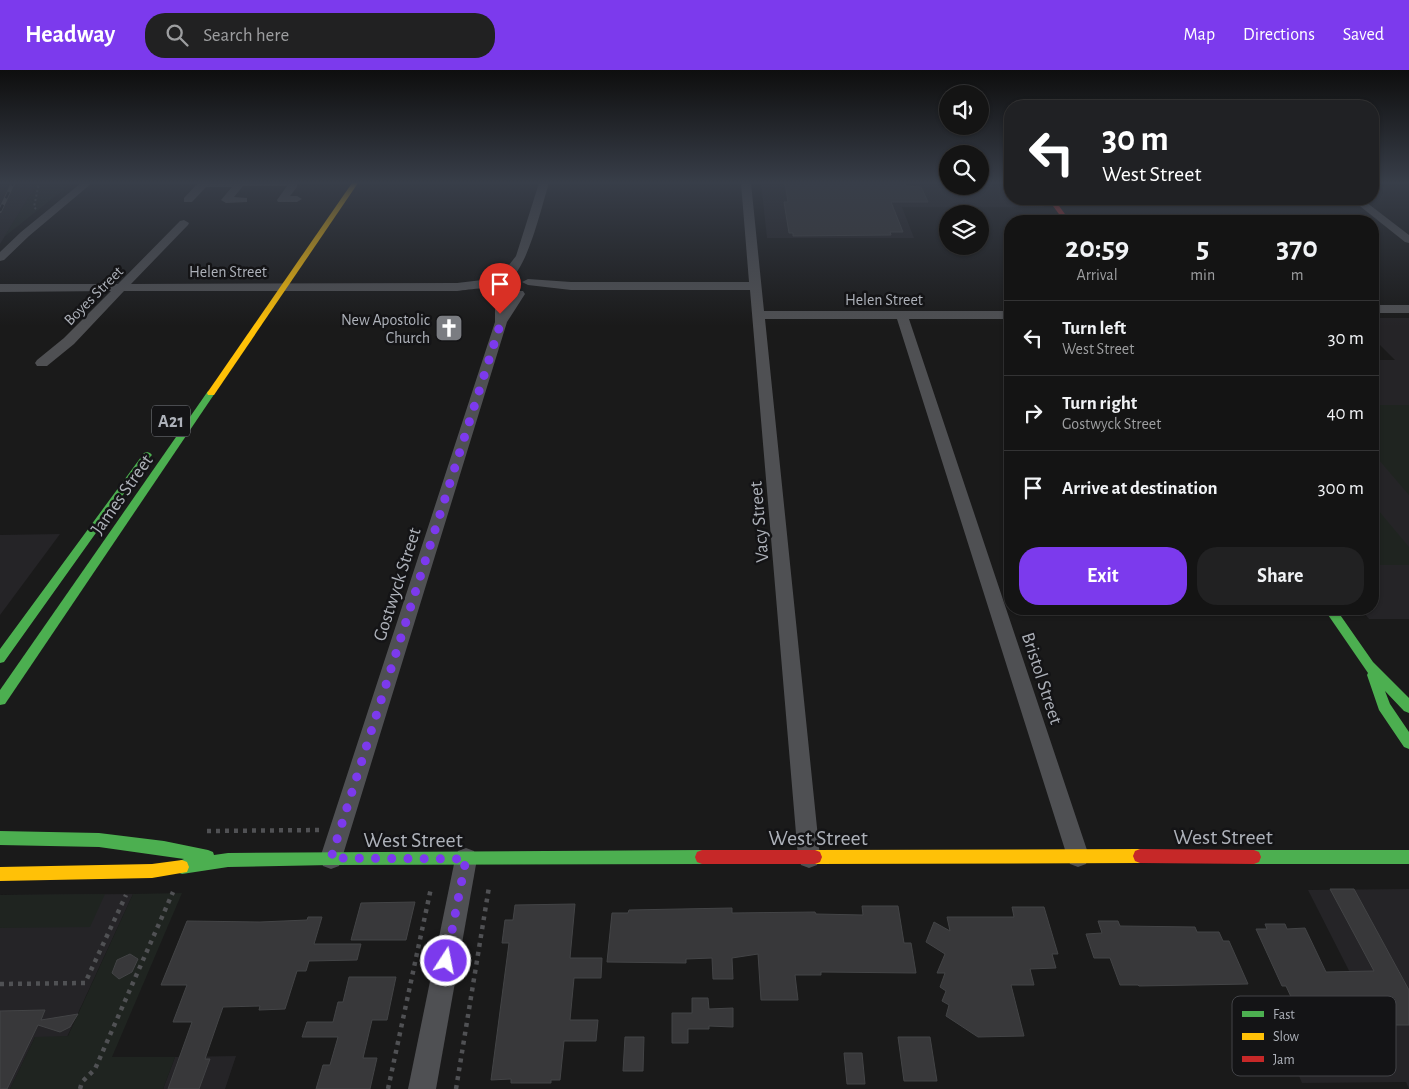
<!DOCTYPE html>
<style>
body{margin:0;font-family:"Alegreya Sans",sans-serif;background:#212122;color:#f1f3f6;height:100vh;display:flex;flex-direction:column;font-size:19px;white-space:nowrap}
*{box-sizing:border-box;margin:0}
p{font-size:16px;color:#9d9ea0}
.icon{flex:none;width:28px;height:28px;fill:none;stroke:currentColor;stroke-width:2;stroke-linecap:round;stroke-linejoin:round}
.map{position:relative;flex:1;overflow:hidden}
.sheet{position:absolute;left:1004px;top:145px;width:375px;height:400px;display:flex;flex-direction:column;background:#141414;border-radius:20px;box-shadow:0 1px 4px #0004,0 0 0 1px #333334}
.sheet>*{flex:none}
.guide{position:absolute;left:1004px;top:30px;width:375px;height:105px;border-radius:20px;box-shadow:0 1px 4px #0004,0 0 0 1px #333334;background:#202124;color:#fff;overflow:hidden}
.tools{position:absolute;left:939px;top:15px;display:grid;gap:10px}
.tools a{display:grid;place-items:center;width:50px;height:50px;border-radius:50%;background:#141414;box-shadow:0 1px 4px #0004,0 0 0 1px #333334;font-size:25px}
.pin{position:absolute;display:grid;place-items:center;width:42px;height:42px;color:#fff;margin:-51px -21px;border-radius:50% 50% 50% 0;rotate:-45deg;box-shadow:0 0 5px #0007}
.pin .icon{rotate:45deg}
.me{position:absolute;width:55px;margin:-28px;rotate:11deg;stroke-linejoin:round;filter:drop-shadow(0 0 4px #0008)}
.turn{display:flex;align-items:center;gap:18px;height:105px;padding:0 15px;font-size:22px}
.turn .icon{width:65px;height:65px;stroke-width:2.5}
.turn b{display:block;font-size:35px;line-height:42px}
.eta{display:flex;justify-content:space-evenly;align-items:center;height:85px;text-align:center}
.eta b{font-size:30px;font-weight:700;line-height:35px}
.button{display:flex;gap:10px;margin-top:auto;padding:10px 15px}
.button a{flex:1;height:58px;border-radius:20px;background:#7c3aed;color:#fff;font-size:20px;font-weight:700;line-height:58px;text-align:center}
.button a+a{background:#212122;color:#f1f3f6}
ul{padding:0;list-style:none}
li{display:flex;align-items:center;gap:15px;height:75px;padding:0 15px;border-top:1px solid #333334}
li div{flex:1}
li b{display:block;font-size:19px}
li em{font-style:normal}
header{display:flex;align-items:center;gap:30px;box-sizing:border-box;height:70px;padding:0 25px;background:#7c3aed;color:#fff}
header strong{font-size:24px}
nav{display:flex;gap:28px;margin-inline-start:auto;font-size:18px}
.search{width:350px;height:45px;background:#212122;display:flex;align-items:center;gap:12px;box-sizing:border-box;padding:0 18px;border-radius:20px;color:#9d9ea0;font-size:19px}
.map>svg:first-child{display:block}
</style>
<header>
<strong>Headway</strong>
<div class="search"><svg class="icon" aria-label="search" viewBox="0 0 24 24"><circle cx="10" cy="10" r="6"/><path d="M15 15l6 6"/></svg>Search here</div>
<nav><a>Map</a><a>Directions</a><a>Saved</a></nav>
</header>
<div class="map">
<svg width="1409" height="1019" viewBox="0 0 1409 1019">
<rect width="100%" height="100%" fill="#1a1a1a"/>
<g fill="#252427">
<path d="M0,113H35L34,119L0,174Z"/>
<path d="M761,113H947L948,116H980V113H1010V129H1039L1044,137H902L914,168H767Z"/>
<path d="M1373,248H1409V549H1369L1361,539H1372L1373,290H1395L1373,268Z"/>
<path d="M60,464L0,545V465Z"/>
<path d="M1409,819V1019L1406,1012L1302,1013L1273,945L1371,944L1308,820Z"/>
<path d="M133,824L67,967H35L10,1019H0V825Z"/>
<path d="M236,986L225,1019H163L175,987Z"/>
</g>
<g fill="#1f2420">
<path d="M35,113H72L4,167L34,119Z"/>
<path d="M927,113H947L948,116H980V113H1004C982,126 950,121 927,113Z"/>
<path d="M1372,335H1409V425L1373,383Z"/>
<path d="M1373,434L1409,477V495H1373Z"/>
<path d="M182,823L112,987H175L163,1019H10L35,967L68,966L133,824Z"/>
<path d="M105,824L90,857L0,858V825Z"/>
</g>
<g fill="#38383a" stroke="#434446">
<path d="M785,113H905L906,116L921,117L928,132H891L903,162H890L891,165L793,166V163H789L784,132H788Z"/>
<path d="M1330,819H1354L1409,920V955H1379L1373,942H1350L1348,938L1304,939L1299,929H1292L1286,916H1282L1256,859H1267L1265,854H1285L1287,859L1305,858L1326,902L1374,901Z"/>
<path d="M415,832L406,870H351L361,833Z"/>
<path d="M575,834L570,888H602L601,908H574L570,950H598L596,971H564L560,1010H551V1013H511V1009L491,1010L509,873H502L505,850H513L515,835Z"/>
<path d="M862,836H898L904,873H911L916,903L821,902V905H795L798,930H761L758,884L732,888L733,909H713L712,888L686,889V893L607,892L612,843H628L629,840L732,838V843L815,842L816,844L863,845Z"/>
<path d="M1012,837H1044L1058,884H1052L1056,898L1030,899L1034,915H1011L1024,966L978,967L946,946L949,935L942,931L946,921L940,917L945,903H937L945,884L926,872L934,852L950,861L947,847H1014Z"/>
<path d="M308,847H322L314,874H361L357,890L309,891L306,901H297L285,939L259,940L260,936L223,937L205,989H210L199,1019H168L192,952H173L187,915H161L187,851L260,852L307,850Z"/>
<path d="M1098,851H1118L1120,856L1195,857L1197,862H1219L1223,871H1229L1248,914L1139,916L1138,915H1120L1110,888H1094L1086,864L1102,863Z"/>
<path d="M130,884L138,889L132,902L119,909L112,903L117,890Z"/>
<path d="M349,907H396L387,950H372L363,988H377L370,1019H316L323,995H330L338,967H302L307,952H333L338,932H343Z"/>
<path d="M692,928H708L709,939L733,938V957L709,956V959H688V973H672V943H692Z"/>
<path d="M45,940L41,950L78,944L70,957L60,962L38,955L7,1019H0V941Z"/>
<path d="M625,967H644L643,1001H623Z"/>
<path d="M898,967H930L937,1011H904Z"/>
<path d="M844,983H862L865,1014H847Z"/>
</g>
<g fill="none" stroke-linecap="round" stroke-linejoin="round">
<path stroke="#505154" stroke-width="2" stroke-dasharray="2 2.5" stroke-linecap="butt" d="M36,139L34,137L39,113"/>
<g stroke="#505154" stroke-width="4.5" stroke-dasharray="4 5" stroke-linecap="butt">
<path d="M207,761L321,760"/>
<path d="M0,914L85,913L126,825"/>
<path d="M80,1019L82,1012L95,999L173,822"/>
<path d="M388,1019L431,818"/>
<path d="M456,1019L489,817"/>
</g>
<g fill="#4f5053" fill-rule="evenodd">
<path d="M81,113H92L29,166L4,190L0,191V182L21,162Z"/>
<path d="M198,113H297V117L290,126H297L302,129L297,132H278L277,130L287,116H243L234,127L247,128V132L226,133L221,130L232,117H206L192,132H184V128Z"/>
<path d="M539,113H549C541,138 528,199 507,212C496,218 470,219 457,221H124L74,274L47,296H37L35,293L37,290L64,268L111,221L0,222V214H118L180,151L184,150L189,153L188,155L131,214L457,213L499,208L516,186Z"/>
<path d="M741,113H751L764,241H1010V249H909L1089,786L1086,794L1078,797L1070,794L1067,786L897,249H765L820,787L817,795L809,798L801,795L798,787L750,220H571L528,215L522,212L528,209L571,212H749Z"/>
<path d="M1351,129H1362L1409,165V173L1405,172Z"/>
<path d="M497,220L501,221L507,233L515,221H523L525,224L507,252L342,788L339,796L331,799L323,796L320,788L495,252V231L491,224Z"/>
<rect x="1372" y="235" width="37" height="8"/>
<path d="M466,778L474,781L477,789L436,1019H408L455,789L458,781Z"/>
</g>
<g fill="#4caf50" fill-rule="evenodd">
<path d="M211,320L215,323L5,634L0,635V620L208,321Z"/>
<path d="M147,382L150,383L152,385L150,387L4,592L0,593V579L144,383Z"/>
<path d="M1324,539H1336L1373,592L1409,628V643L1404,641L1385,621L1390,634L1409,662V679L1404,677L1379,640L1367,605L1368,603Z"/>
<path d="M0,761L99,763L164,771L208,780L213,782L214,785L228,783L702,780L707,782L709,787L707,792L702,794L331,795L228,797L182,804L177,802L175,797L177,792L184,789L99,777L0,775Z"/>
<path d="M1254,780H1409V794H1254L1249,792L1247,787L1249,782Z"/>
</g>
<g fill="#ffc107" fill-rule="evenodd">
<path d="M352,113H358L214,325H208L207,323Z"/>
<path d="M1140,779L1145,781L1147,786L1145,791L1140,793L815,794L810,792L808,787L810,782L815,780Z"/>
<path d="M182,790L187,792L189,797L187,802L152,808L0,811V797L152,794Z"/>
</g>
<g fill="#c62828" fill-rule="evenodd">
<path d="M1048,129H1054L1070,151H1064Z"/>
<path d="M1140,779L1254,780L1259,782L1261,787L1259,792L1254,794L1140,793L1135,791L1133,786L1135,781Z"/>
<path d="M702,780H815L820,782L822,787L820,792L815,794H702L697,792L695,787L697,782Z"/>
</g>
<defs>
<path id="rail" d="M0,141L13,113"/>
</defs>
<use href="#rail" stroke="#505051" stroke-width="4"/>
<use href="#rail" stroke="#141416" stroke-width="2.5" stroke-dasharray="7" stroke-linecap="butt"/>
</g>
<linearGradient id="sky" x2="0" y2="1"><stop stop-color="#0e0e0e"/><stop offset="0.44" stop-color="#383e49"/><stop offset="1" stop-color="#383e49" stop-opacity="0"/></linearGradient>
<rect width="1409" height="256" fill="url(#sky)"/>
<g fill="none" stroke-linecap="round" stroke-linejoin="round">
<path stroke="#7c3aed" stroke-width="9" stroke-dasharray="0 16.2" d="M446,891L466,789L331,788L501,252L500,244"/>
</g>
<defs>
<symbol id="church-square" viewBox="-11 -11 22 22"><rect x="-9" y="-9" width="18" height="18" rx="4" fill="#7a7c81" stroke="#141416"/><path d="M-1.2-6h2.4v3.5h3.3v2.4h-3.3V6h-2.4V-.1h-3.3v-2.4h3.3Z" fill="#fff"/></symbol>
</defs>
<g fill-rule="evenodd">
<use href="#church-square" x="433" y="242" width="32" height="32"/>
</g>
<g text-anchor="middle" stroke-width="5" stroke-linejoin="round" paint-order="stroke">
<g font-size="16" fill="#adb1b9" stroke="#141416">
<text x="228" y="207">Helen Street</text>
<text transform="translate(93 225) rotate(-45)" y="6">Boyes Street</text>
<text x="884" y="235">Helen Street</text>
</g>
<g font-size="16" fill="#adb1b9" stroke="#141416" text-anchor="end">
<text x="430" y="255">New Apostolic<tspan x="430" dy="18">Church</tspan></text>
</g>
<rect fill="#141416" stroke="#7f8288" stroke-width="1" x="152" y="335.5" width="38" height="31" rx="4"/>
<g font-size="18" font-weight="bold" fill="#adb1b9">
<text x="171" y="357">A21</text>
</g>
<g font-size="19" fill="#adb1b9" stroke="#141416">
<text transform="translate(121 424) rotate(-55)" y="7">James Street</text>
<text transform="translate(758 452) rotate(-95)" y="7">Vacy Street</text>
<text transform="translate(396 514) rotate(-72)" y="7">Gostwyck Street</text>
<text transform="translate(1043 608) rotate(72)" y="7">Bristol Street</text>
</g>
<g font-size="22" fill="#adb1b9" stroke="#141416">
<text x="1223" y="774">West Street</text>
<text x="818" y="775">West Street</text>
<text x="413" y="777">West Street</text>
</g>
</g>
<rect x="1232" y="926" width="164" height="80" rx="8" fill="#141416" stroke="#424347" stroke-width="1"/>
<rect x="1242" y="941" width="22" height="6" fill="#4caf50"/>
<rect x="1242" y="963" width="22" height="7" fill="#ffc107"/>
<rect x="1242" y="986" width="22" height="6" fill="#c62828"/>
<g font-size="14" fill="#adb1b9">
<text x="1273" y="949">Fast</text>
<text x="1273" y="971">Slow</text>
<text x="1273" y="994">Jam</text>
</g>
</svg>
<div class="tools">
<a><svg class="icon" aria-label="sound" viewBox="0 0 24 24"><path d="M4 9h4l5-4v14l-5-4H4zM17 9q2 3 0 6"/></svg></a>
<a><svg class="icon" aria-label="search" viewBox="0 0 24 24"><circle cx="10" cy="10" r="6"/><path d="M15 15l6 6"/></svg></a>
<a><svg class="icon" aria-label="layers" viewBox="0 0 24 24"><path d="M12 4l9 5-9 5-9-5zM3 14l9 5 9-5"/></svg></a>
</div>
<div class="pin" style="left:500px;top:244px;background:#d93025"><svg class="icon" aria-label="arrive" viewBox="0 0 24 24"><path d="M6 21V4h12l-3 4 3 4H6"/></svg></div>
<svg class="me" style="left:446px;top:891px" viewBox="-20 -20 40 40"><circle r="17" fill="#7c3aed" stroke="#fff" stroke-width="3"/><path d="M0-11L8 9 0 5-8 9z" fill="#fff"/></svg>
<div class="guide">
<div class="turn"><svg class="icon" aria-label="left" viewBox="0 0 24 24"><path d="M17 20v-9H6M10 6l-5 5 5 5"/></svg><div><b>30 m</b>West Street</div></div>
</div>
<section class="sheet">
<div class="eta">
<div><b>20:59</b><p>Arrival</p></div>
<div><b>5</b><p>min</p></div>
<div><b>370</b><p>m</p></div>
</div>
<ul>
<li><svg class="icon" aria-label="left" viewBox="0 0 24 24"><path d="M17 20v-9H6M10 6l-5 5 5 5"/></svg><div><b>Turn left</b><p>West Street</p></div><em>30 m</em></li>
<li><svg class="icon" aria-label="right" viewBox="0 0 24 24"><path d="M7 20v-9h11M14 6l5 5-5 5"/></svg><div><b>Turn right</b><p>Gostwyck Street</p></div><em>40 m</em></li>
<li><svg class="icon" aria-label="arrive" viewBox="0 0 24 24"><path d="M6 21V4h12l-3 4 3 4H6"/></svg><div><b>Arrive at destination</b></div><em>300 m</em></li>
</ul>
<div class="button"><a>Exit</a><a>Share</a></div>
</section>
</div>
